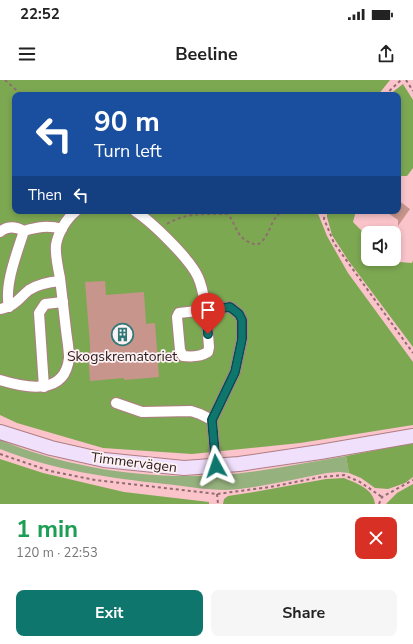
<!DOCTYPE html>
<meta charset="utf-8">
<style>
body{margin:0;font-family:"Nunito Sans",sans-serif;background:#f6f6f6;color:#222;height:100vh;display:flex;flex-direction:column;font-size:15px;white-space:nowrap}
*{box-sizing:border-box;margin:0}
p{font-size:13px;color:#767676}
.icon{flex:none;width:22px;height:22px;fill:none;stroke:currentColor;stroke-width:2;stroke-linecap:round;stroke-linejoin:round}
.map{position:relative;height:424px;overflow:hidden}
.details{display:flex;flex-direction:column;background:#fff;flex:1}
.details>*{flex:none}
.top-card{position:absolute;left:12px;top:12px;width:389px;height:122px;border-radius:8px;box-shadow:0 2px 6px #0003;background:#1a4fa0;color:#fff;overflow:hidden}
.buttons{position:absolute;left:361px;top:146px;display:grid;gap:8px}
.buttons a{display:grid;place-items:center;width:40px;height:40px;border-radius:8px;background:#fff;box-shadow:0 2px 6px #0003;font-size:20px}
.pin{position:absolute;display:grid;place-items:center;width:34px;height:34px;color:#fff;margin:-41px -17px;border-radius:50% 50% 50% 0;rotate:-45deg;box-shadow:0 0 4px #0007}
.pin .icon{rotate:45deg}
.me{position:absolute;width:44px;margin:-22px;rotate:355deg;stroke-linejoin:round;filter:drop-shadow(0 0 3px #0008)}
.turn{display:flex;align-items:center;gap:14px;height:84px;padding:0 16px;font-size:18px}
.turn .icon{width:52px;height:52px;stroke-width:2.5}
.turn b{display:block;font-size:28px;line-height:34px}
.then{display:flex;align-items:center;height:38px;padding:0 16px;background:#0003;gap:8px;font-size:15px}
.round{display:grid;place-items:center;flex:none;width:42px;height:42px;border-radius:8px;background:#f6f6f6}
.overview{display:flex;align-items:center;justify-content:space-between;height:68px;padding:0 16px}
h1{font-size:24px;font-weight:700;line-height:30px;color:#1e9e55}
.button{display:flex;gap:8px;margin-top:auto;padding:8px 16px}
.button a{flex:1;height:46px;border-radius:8px;background:#0f766e;color:#fff;font-size:16px;font-weight:700;line-height:46px;text-align:center}
.button a+a{background:#f6f6f6;color:#222}
.status{display:flex;justify-content:space-between;align-items:center;height:28px;padding:0 20px;background:#fff;direction:ltr}
.status svg{height:11px;fill:currentColor}
header{display:flex;justify-content:space-between;align-items:center;height:52px;padding:0 16px;background:#fff;font-size:18px;font-weight:700}
.map>svg:first-child{display:block}
</style>
<div class="status"><b>22:52</b><svg viewBox="0 0 49 12"><path d="M0 12V9h3v3zM5 12V6h3v6zM10 12V3h3v9zM15 12V0h3v12zM26 1h20v11H26zM47 4h2v5h-2z"/></svg></div>
<header><svg class="icon" aria-label="menu" viewBox="0 0 24 24"><path d="M4 6h16M4 12h16M4 18h16"/></svg>Beeline<svg class="icon" aria-label="share" viewBox="0 0 24 24"><path d="M12 15V3M7 8l5-5 5 5M5 13v7h14v-7"/></svg></header>
<div class="map">
<svg width="413" height="424" viewBox="0 0 413 424">
<rect width="100%" height="100%" fill="#fac4ca"/>
<path fill="#95b17d" d="M0,360C68,388 147,400 220,395C262,392 304,383 346,376L349,393L339,392L327,393C294,399 260,408 226,410C206,410 185,406 165,404C109,398 53,390 0,369Z"/>
<g fill="#7da852">
<path d="M0,0H390L378,15H15V131H317L327,156L348,193L413,282V345L300,363L192,374L103,368L17,343L0,335Z"/>
<path d="M403,4L413,20V88L407,96H398V15H389Z"/>
<path d="M327,131H356L353,142L368,157V179H394V178L399,182L412,183L413,180V267L348,180L332,155L327,137Z"/>
<path d="M413,363V397L405,403L388,409L375,408L361,398L349,393L346,376Z"/>
<path d="M0,379L43,393L124,412L209,422V424H0Z"/>
<path d="M344,398C356,403 374,409 375,424H223L224,419L228,416L254,412L326,399Z"/>
<path d="M413,404V424H386L397,413Z"/>
</g>
<g fill="#c7958c">
<path d="M398,120L410,129L398,146V140L385,131H398Z"/>
<path d="M105,201L106,215L144,212L146,244L155,243L159,297L124,300V298L90,301L88,273L90,272V264L85,202Z"/>
</g>
<g fill="none" stroke-linecap="round" stroke-linejoin="round">
<defs>
<g id="street">
<path d="M135,131C152,142 190,179 198,197C203,208 204,219 206,230L230,227L239,234L242,240V259L235,292L212,340L216,386"/>
<path d="M0,152C7,146 15,146 24,151"/>
<path d="M9,227C4,205 17,173 24,151C37,147 48,145 62,149"/>
<path d="M0,229C16,226 18,219 29,210C38,204 49,202 60,201"/>
<path d="M206,230L209,267L208,272C200,277 192,277 183,276L180,270L177,237L179,233Z"/>
<path d="M0,300C26,308 65,316 69,278C69,269 67,259 66,250C64,233 62,216 60,198C58,187 55,176 56,165C58,153 66,139 76,131"/>
<path d="M44,307L39,233L45,224L63,222"/>
<path d="M116,323L142,332L191,331L200,334L212,340"/>
</g>
<path id="secondary" d="M0,352L51,368L104,380L184,388L239,384L320,372L413,356"/>
</defs>
<use href="#street" stroke="#ae7d83" stroke-width="12"/>
<use href="#secondary" stroke="#ae7d83" stroke-width="16"/>
<g stroke="#906c70" stroke-width="2" stroke-dasharray="3 3" stroke-linecap="butt">
<path d="M5,0L22,15"/>
<path d="M406,0L413,11"/>
<path d="M385,15L401,0"/>
<path d="M325,131L324,139L334,163L413,273"/>
<path d="M167,144C187,132 205,134 228,134C239,149 235,159 257,165C272,156 269,138 283,131"/>
<path d="M0,374L50,391L95,400L217,414L270,407L321,397L344,395L360,402L382,417"/>
<path d="M217,414L218,424"/>
<path d="M379,424L382,417L413,400"/>
</g>
<use href="#street" stroke="#fff" stroke-width="10"/>
<use href="#secondary" stroke="#f1e0fc" stroke-width="14"/>
</g>
<g fill="none" stroke-linecap="round" stroke-linejoin="round">
<defs>
<path id="route" d="M208,254L206,230L230,227L239,234L242,240V259L235,292L212,340L216,386"/>
</defs>
<use href="#route" stroke="#0a4d48" stroke-width="10"/>
<use href="#route" stroke="#0f766e" stroke-width="7"/>
</g>
<defs>
<symbol id="building-ring" viewBox="-11 -11 22 22"><circle r="9.5" fill="#fdf2f3" stroke="#317976" stroke-width="1.5"/><path d="M-4-6H4V6H1V3H-1V6H-4ZM-2.5-4.3h1.7v1.8h-1.7ZM.8-4.3h1.7v1.8H.8ZM-2.5-1h1.7V.8h-1.7ZM.8-1h1.7V.8H.8Z" fill="#317976"/></symbol>
</defs>
<g fill-rule="evenodd">
<use href="#building-ring" x="110" y="242" width="25" height="25"/>
</g>
<g text-anchor="middle" stroke-width="3.5" stroke-linejoin="round" paint-order="stroke">
<g font-size="14" fill="#2e1a1d" stroke="#fdf2f3">
<text x="122" y="281">Skogskrematoriet</text>
</g>
<g font-size="14" fill="#2e1a1d" stroke="#fdf2f3">
<text transform="translate(134 382) rotate(7)" y="5">Timmervägen</text>
</g>
</g>
</svg>
<div class="buttons">
<a><svg class="icon" aria-label="sound" viewBox="0 0 24 24"><path d="M4 9h4l5-4v14l-5-4H4zM17 9q2 3 0 6"/></svg></a>
</div>
<div class="pin" style="left:208px;top:254px;background:#d93025"><svg class="icon" aria-label="arrive" viewBox="0 0 24 24"><path d="M6 21V4h12l-3 4 3 4H6"/></svg></div>
<svg class="me" style="left:216px;top:386px" viewBox="-20 -20 40 40"><path d="M0-17L14 15 0 8-14 15z" fill="#0f766e" stroke="#fff" stroke-width="4"/></svg>
<div class="top-card">
<div class="turn"><svg class="icon" aria-label="left" viewBox="0 0 24 24"><path d="M17 20v-9H6M10 6l-5 5 5 5"/></svg><div><b>90 m</b>Turn left</div></div>
<div class="then">Then<svg class="icon" aria-label="left" viewBox="0 0 24 24"><path d="M17 20v-9H6M10 6l-5 5 5 5"/></svg></div>
</div>
</div>
<section class="details">
<div class="overview"><div><h1>1 min</h1><p>120 m · 22:53</p></div><a class="round" style="background:#d93025;color:#fff"><svg class="icon" aria-label="close" viewBox="0 0 24 24"><path d="M6 6l12 12M18 6L6 18"/></svg></a></div>
<div class="button"><a>Exit</a><a>Share</a></div>
</section>
